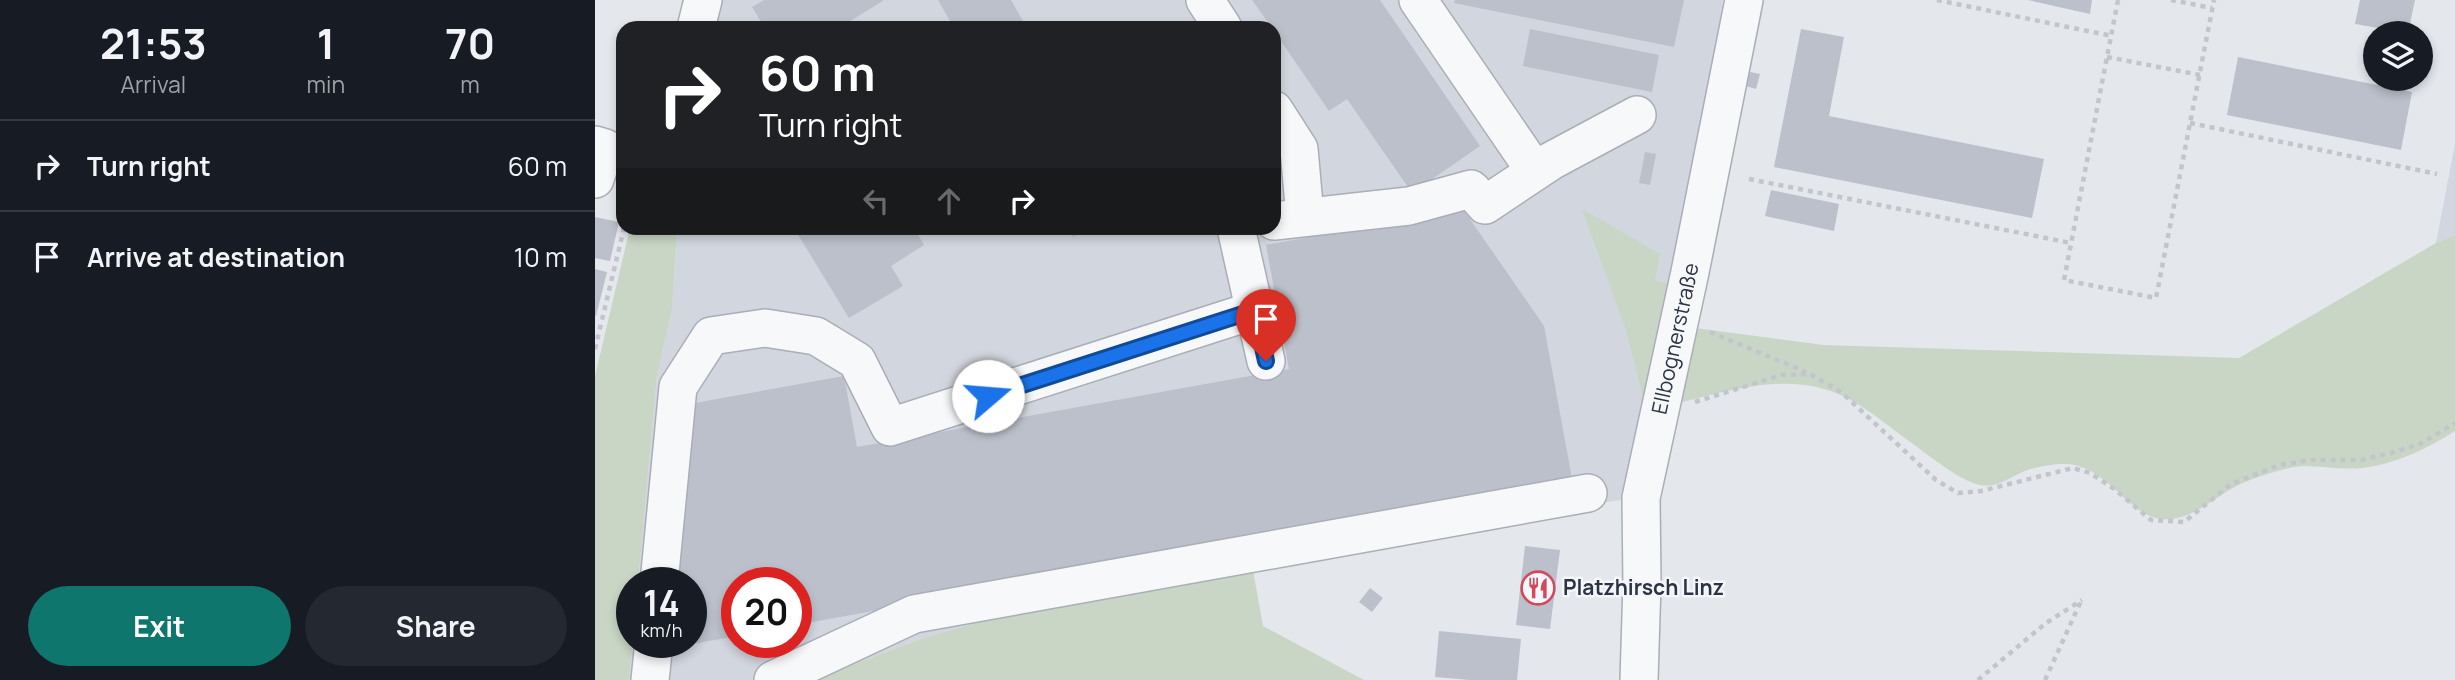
<!DOCTYPE html>
<meta charset="utf-8">
<style>
body{margin:0;font-family:Manrope,sans-serif;background:#242831;color:#f1f3f6;height:100vh;display:flex;flex-direction:column;font-size:26px;white-space:nowrap}
*{box-sizing:border-box;margin:0}
p{font-size:23px;color:#9ea1a6}
.icon{flex:none;width:38px;height:38px;fill:none;stroke:currentColor;stroke-width:2;stroke-linecap:round;stroke-linejoin:round}
.map{position:relative;flex:1;overflow:hidden}
.sheet{display:flex;flex-direction:column;background:#171b24;width:595px}
.sheet>*{flex:none}
.guide{position:absolute;left:21px;top:21px;width:665px;height:214px;border-radius:21px;box-shadow:0 4px 10px #0003;background:#202124;color:#fff;overflow:hidden}
.controls{position:absolute;left:1768px;top:21px;display:grid;gap:14px}
.controls a{display:grid;place-items:center;width:70px;height:70px;border-radius:50%;background:#171b24;box-shadow:0 4px 10px #0003;font-size:35px}
.speed{position:absolute;left:21px;top:567px;display:flex;gap:14px;font-size:35px;font-weight:700;text-align:center}
.speed>*{display:grid;place-content:center;width:91px;height:91px;border-radius:50%;background:#171b24;box-shadow:0 4px 10px #0003;line-height:1}
.speed small{font-size:18px;font-weight:400}
.speed .limit{border:10px solid #d22;background:#fff;color:#111}
.pin{position:absolute;display:grid;place-items:center;width:60px;height:60px;color:#fff;margin:-72px -30px;border-radius:50% 50% 50% 0;rotate:-45deg;box-shadow:0 0 7px #0007}
.pin .icon{rotate:45deg}
.me{position:absolute;width:77px;margin:-38px;rotate:72deg;stroke-linejoin:round;filter:drop-shadow(0 0 5px #0008)}
.turn{display:flex;align-items:center;gap:24px;height:147px;padding:0 28px;font-size:32px}
.turn .icon{width:91px;height:91px;stroke-width:2.5}
.turn b{display:block;font-size:49px;line-height:60px}
.lanes{display:flex;align-items:center;height:66px;padding:0 28px;background:#0003;justify-content:center;gap:35px;direction:ltr}
.lanes .off{opacity:.35}
.eta{display:flex;justify-content:space-evenly;align-items:center;height:119px;text-align:center}
.eta b{font-size:42px;font-weight:700;line-height:49px}
.button{display:flex;gap:14px;margin-top:auto;padding:14px 28px}
.button a{flex:1;height:80px;border-radius:42px;background:#0f766e;color:#fff;font-size:28px;font-weight:700;line-height:80px;text-align:center}
.button a+a{background:#242831;color:#f1f3f6}
ul{padding:0;list-style:none}
li{display:flex;align-items:center;gap:21px;height:91px;padding:0 28px;border-top:2px solid #363941}
li div{flex:1}
li b{display:block;font-size:26px}
li em{font-style:normal}
main{display:flex;flex:1;min-height:0}
.map>svg:first-child{display:block}
</style>
<main>
<section class="sheet">
<div class="eta">
<div><b>21:53</b><p>Arrival</p></div>
<div><b>1</b><p>min</p></div>
<div><b>70</b><p>m</p></div>
</div>
<ul>
<li><svg class="icon" aria-label="right" viewBox="0 0 24 24"><path d="M7 20v-9h11M14 6l5 5-5 5"/></svg><div><b>Turn right</b></div><em>60 m</em></li>
<li><svg class="icon" aria-label="arrive" viewBox="0 0 24 24"><path d="M6 21V4h12l-3 4 3 4H6"/></svg><div><b>Arrive at destination</b></div><em>10 m</em></li>
</ul>
<div class="button"><a>Exit</a><a>Share</a></div>
</section>
<div class="map">
<svg width="1860" height="680" viewBox="0 0 1860 680">
<rect width="100%" height="100%" fill="#e4e7ec"/>
<g fill="#d2d6de" fill-rule="evenodd">
<path d="M93,0H1128L1084,286L1036,498L657,565L323,640L217,680H34L38,642H96V583H43L62,375L77,310L82,228H679V28H87ZM142,583H201V642H142Z"/>
<path d="M1860,143V235L1841,243Z"/>
</g>
<g fill="#c9d6c5">
<path d="M987,209L1065,254L1060,280L1084,286L1053,416L1031,330Z"/>
<path d="M35,228H82L77,310L62,375L43,583H37L38,642L34,680H0V376Z"/>
<path d="M1860,235V431C1832,449 1801,464 1767,468C1748,470 1728,466 1709,466C1694,466 1662,477 1648,483C1621,494 1598,522 1567,519C1532,516 1511,462 1467,464C1457,464 1445,467 1435,469C1419,474 1403,489 1385,485C1365,481 1335,456 1318,444C1297,429 1275,410 1252,398C1197,369 1133,391 1076,405L1093,327L1228,345L1644,358L1841,243Z"/>
<path d="M657,565L668,626L769,680H217L323,640L434,608Z"/>
</g>
<g fill="#bbc0ca">
<path d="M169,0H289L254,22L258,28H170L157,7Z"/>
<path d="M343,0H416L432,28H359Z"/>
<path d="M657,0H785L885,146L817,193L752,99L734,111L679,31V28H677Z"/>
<path d="M860,0H1089L1079,47L859,3Z"/>
<path d="M1433,0H1497L1495,14Z"/>
<path d="M1765,0H1820L1813,33L1760,24Z"/>
<path d="M935,29L1064,55L1057,92L928,66Z"/>
<path d="M1206,29L1249,37L1234,116L1449,159L1437,218L1179,167Z"/>
<path d="M1643,57L1817,92L1806,150L1632,115Z"/>
<path d="M1155,72L1165,74L1161,89L1151,86Z"/>
<path d="M1050,152L1061,154L1055,185L1044,183Z"/>
<path d="M1176,190L1244,204L1239,231L1170,216Z"/>
<path d="M868,209L949,326L978,484L201,625V583H142V636L81,647L80,642H96V583H82L100,403L249,376L262,447L694,369L671,245Z"/>
<path d="M0,217L24,222L15,261L0,258Z"/>
<path d="M199,228H319L329,245L296,266L308,286L254,318Z"/>
<path d="M473,228H496L478,237Z"/>
<path d="M0,269L12,272L1,316H0Z"/>
<path d="M930,546L965,550L955,629L921,625Z"/>
<path d="M775,588L788,598L777,612L764,602Z"/>
<path d="M844,631L926,639L922,680H875L840,677Z"/>
</g>
<g fill="none" stroke-linecap="round" stroke-linejoin="round">
<defs>
<g id="minor">
<path d="M610,0L628,28"/>
<path d="M823,0L940,171"/>
<path d="M101,28L108,0"/>
<path d="M679,110L704,149L710,217"/>
<path d="M0,145L10,148L0,179"/>
<path d="M679,221L814,206L876,189L890,205L956,161L1042,115"/>
<path d="M641,228L671,361"/>
<path d="M64,583L83,387L116,336L170,328L221,336L262,361L295,427L660,310"/>
<path d="M55,680L59,642"/>
<path d="M178,680L319,614L993,493"/>
<path id="s1" d="M1044,680L1047,583L1046,498L1095,272L1149,0"/>
</g>
</defs>
<use href="#minor" stroke="#a9aeb7" stroke-width="40"/>
<g stroke="#c2c5cb" stroke-width="4.5" stroke-dasharray="5 5" stroke-linecap="butt">
<path d="M1342,0L1517,36"/>
<path d="M1523,0L1469,280L1561,298L1619,0"/>
<path d="M1576,0L1617,8"/>
<path d="M1512,57L1605,75"/>
<path d="M1595,123L1842,174"/>
<path d="M1154,179L1476,243"/>
<path d="M1115,332L1211,372"/>
<path d="M0,349L29,228"/>
<path d="M1100,402L1186,375L1215,374L1246,392L1341,480L1363,493L1386,491L1478,468L1495,473L1518,488L1556,520L1589,522L1636,484L1684,465L1716,460H1766L1796,453L1825,444L1860,423"/>
<path d="M1383,680L1451,623L1487,600"/>
<path d="M1450,680L1486,601"/>
</g>
<use href="#minor" stroke="#f7f8fa" stroke-width="37"/>
</g>
<g fill="none" stroke-linecap="round" stroke-linejoin="round">
<defs>
<path id="route" d="M393,396L660,310L671,361"/>
</defs>
<use href="#route" stroke="#114b97" stroke-width="18"/>
<use href="#route" stroke="#1a73e8" stroke-width="12"/>
</g>
<defs>
<symbol id="restaurant-ring" viewBox="-11 -11 22 22"><circle r="9.5" fill="#f4f6f9" stroke="#d1495b" stroke-width="1.5"/><path d="M-5-6h1v4h1v-4h1v4h1v-4h1v5L-1.5 .5V6h-2V.5L-5-1ZM5-6V6H3V1.5H1.5Q1.5-4 5-6Z" fill="#d1495b"/></symbol>
</defs>
<g fill-rule="evenodd">
<use href="#restaurant-ring" x="924" y="569" width="38" height="38"/>
</g>
<g text-anchor="middle" stroke-width="5" stroke-linejoin="round" paint-order="stroke">
<g font-size="21" fill="#2b3445" stroke="#f4f6f9">
<text dy="7" stroke="none"><textPath href="#s1" startOffset="345">Ellbognerstraße</textPath></text>
</g>
<g font-size="21" font-weight="bold" fill="#2b3445" stroke="#f4f6f9" text-anchor="start">
<text x="968" y="595">Platzhirsch Linz</text>
</g>
</g>
</svg>
<div class="controls">
<a><svg class="icon" aria-label="layers" viewBox="0 0 24 24"><path d="M12 4l9 5-9 5-9-5zM3 14l9 5 9-5"/></svg></a>
</div>
<div class="speed"><div>14<small>km/h</small></div><div class="limit">20</div></div>
<div class="pin" style="left:671px;top:361px;background:#d93025"><svg class="icon" aria-label="arrive" viewBox="0 0 24 24"><path d="M6 21V4h12l-3 4 3 4H6"/></svg></div>
<svg class="me" style="left:393px;top:396px" viewBox="-20 -20 40 40"><circle r="19" fill="#fff"/><path d="M0-13L10 11 0 6-10 11z" fill="#1a73e8"/></svg>
<div class="guide">
<div class="turn"><svg class="icon" aria-label="right" viewBox="0 0 24 24"><path d="M7 20v-9h11M14 6l5 5-5 5"/></svg><div><b>60 m</b>Turn right</div></div>
<div class="lanes"><svg class="icon off" aria-label="left" viewBox="0 0 24 24"><path d="M17 20v-9H6M10 6l-5 5 5 5"/></svg><svg class="icon off" aria-label="ahead" viewBox="0 0 24 24"><path d="M12 20V5M6 11l6-6 6 6"/></svg><svg class="icon" aria-label="right" viewBox="0 0 24 24"><path d="M7 20v-9h11M14 6l5 5-5 5"/></svg></div>
</div>
</div>
</main>
